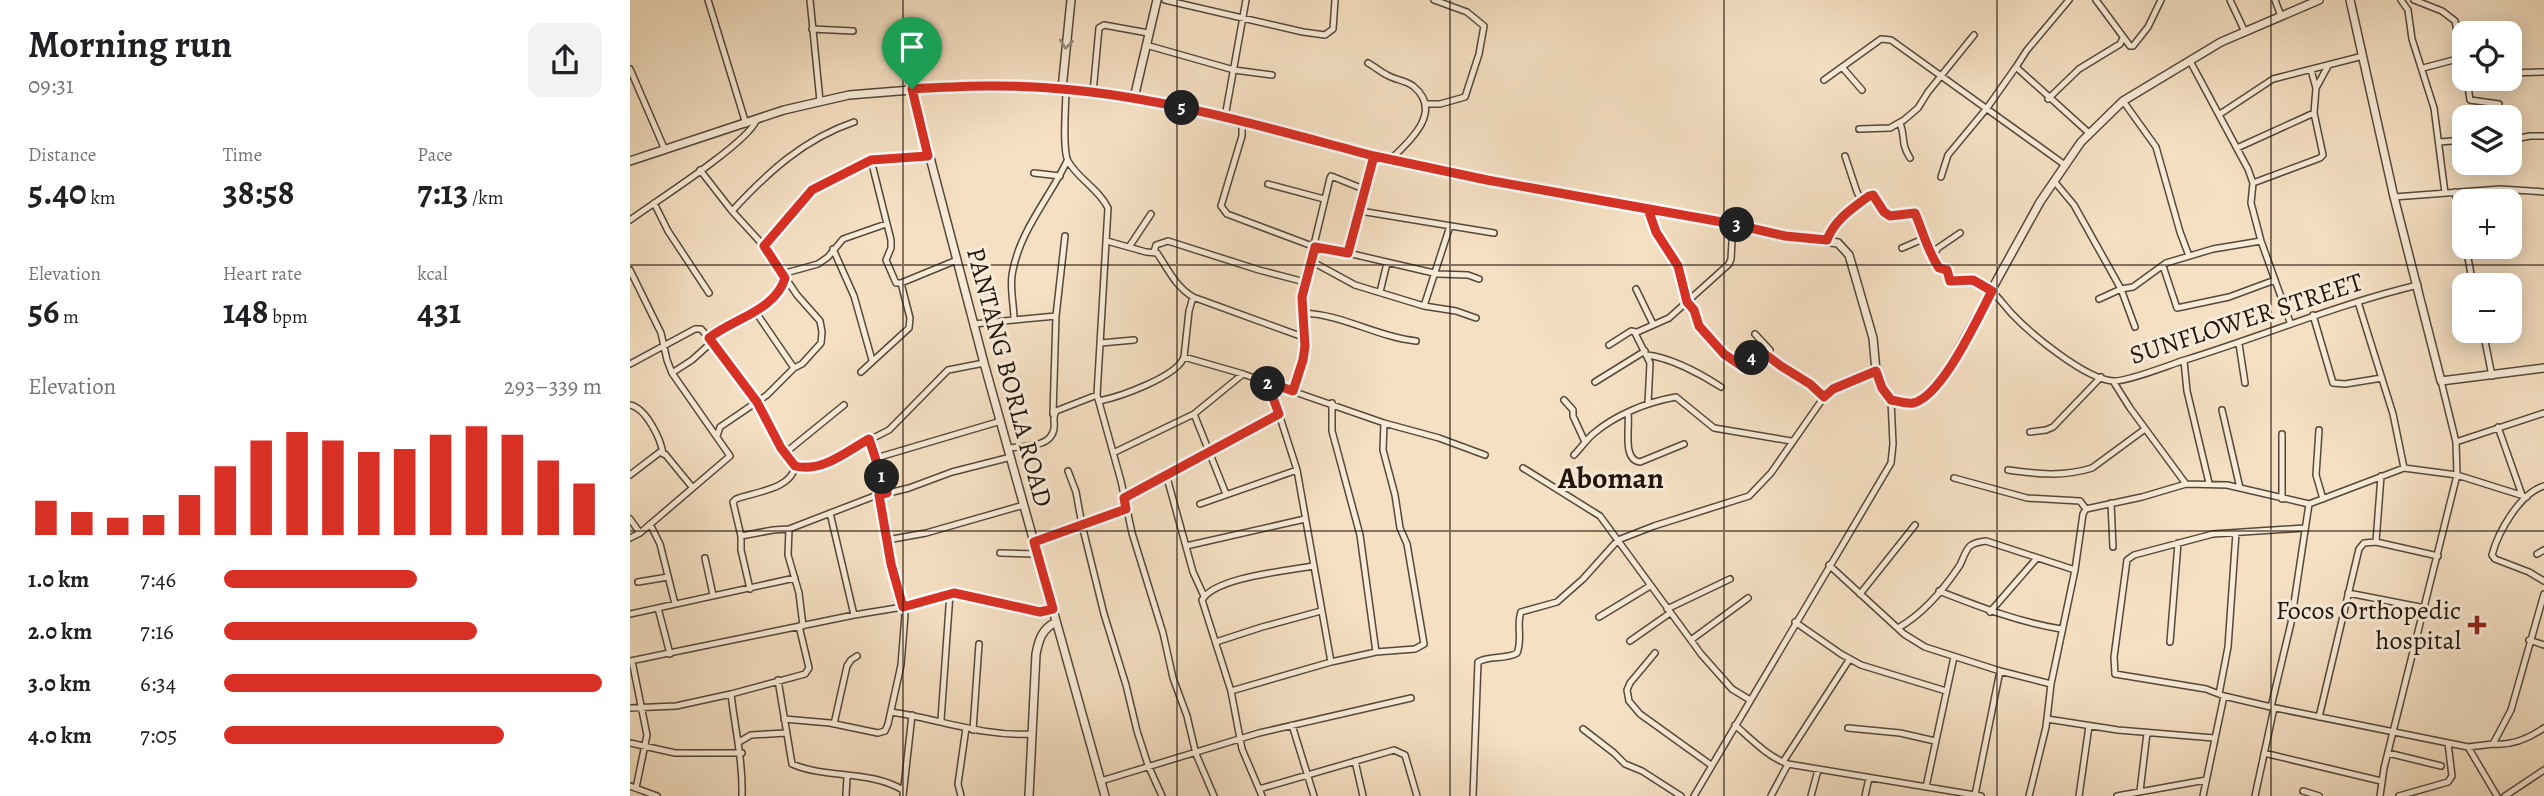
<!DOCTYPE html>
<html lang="en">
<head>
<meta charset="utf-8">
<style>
	:root { --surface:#fff; --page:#f2f2f2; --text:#202124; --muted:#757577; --accent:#d93025 }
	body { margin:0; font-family:Alegreya,serif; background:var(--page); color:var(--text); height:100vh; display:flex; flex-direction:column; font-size:26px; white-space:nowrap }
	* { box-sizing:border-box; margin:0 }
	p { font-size:23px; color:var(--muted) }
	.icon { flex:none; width:38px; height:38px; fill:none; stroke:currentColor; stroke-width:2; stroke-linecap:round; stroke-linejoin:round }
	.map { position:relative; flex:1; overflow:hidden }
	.drawer { display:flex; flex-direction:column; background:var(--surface); width:630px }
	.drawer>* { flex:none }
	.buttons { position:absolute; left:1822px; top:21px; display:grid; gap:14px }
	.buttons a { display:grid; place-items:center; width:70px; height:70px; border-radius:14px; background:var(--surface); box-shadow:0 4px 18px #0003; font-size:35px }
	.pin { position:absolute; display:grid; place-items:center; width:60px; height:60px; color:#fff; margin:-72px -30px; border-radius:50% 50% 50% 0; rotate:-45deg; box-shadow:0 0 7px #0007 }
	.pin .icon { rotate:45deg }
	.km { position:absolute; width:35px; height:35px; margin:-18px; border-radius:50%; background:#222; color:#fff; font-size:19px; line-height:35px; text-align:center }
	.round { display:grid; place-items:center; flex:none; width:74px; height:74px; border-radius:14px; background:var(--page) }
	.head { display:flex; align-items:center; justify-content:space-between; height:119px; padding:0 28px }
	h1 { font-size:38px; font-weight:600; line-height:52px }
	.metrics { display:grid; grid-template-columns:repeat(3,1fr); gap:10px; height:119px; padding:7px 28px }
	.metrics div { display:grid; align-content:center }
	.metrics b { font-size:35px; font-weight:600 }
	.metrics small { font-size:19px; font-weight:400 }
	.metrics p { font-size:19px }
	.chart { height:196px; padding:14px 28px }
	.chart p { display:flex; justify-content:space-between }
	.chart svg { width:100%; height:126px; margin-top:7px; stroke:var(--accent); stroke-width:6 }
	ul { padding:0 28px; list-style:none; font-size:23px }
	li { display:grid; grid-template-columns:112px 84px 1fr; align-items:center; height:52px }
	li i { height:18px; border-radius:9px; background:var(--accent) }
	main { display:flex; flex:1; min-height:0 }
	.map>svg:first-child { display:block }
</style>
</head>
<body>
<main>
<section class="drawer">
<div class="head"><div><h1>Morning run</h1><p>09:31</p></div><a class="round"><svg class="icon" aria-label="share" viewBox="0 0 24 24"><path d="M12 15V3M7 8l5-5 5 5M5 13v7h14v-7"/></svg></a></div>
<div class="metrics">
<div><p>Distance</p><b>5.40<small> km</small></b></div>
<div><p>Time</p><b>38:58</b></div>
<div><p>Pace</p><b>7:13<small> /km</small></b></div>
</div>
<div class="metrics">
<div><p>Elevation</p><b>56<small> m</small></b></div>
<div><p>Heart rate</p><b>148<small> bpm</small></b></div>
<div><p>kcal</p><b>431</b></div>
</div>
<div class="chart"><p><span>Elevation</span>293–339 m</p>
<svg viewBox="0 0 160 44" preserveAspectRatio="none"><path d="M5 44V32M15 44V36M25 44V38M35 44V37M45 44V30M55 44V20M65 44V11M75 44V8M85 44V11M95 44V15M105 44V14M115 44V9M125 44V6M135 44V9M145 44V18M155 44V26"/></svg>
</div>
<ul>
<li><b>1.0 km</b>7:46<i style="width:51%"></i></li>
<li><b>2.0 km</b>7:16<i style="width:67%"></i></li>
<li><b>3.0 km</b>6:34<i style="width:100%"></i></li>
<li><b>4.0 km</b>7:05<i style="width:74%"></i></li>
</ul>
</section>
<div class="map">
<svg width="1914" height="796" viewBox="0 0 1914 796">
	<rect width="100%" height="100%" fill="#f5e0c3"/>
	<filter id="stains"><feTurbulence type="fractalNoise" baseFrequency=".00286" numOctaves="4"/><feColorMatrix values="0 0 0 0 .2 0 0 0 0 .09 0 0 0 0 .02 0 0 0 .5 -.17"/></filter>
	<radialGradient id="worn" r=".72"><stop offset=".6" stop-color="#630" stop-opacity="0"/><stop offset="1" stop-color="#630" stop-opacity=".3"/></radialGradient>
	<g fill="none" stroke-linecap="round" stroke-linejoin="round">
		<defs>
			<path id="minor" d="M 78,0 L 116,124
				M 180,0 L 190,101
				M 535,0 L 673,32 L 695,35 L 703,29 L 705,0
				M 1439,0 L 1397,50 L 1386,67 L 1459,133
				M 1466,0 L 1500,46 L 1503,46 L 1518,27 L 1531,0
				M 1600,0 L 1615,32
				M 1645,0 L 1651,16
				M 1771,0 L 1778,10 L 1782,39 L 1804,108 L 1815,193
				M 1784,0 L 1812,11 L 1825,21 L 1834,67
				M 182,29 L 223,31
				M 516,45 L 604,70
				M 1560,61 L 1618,169 L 1623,183 L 1621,203 L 1631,241 L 1660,322
				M 738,63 C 745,67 751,72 757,75 C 765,80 775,80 783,86 C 814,111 780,141 761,159
				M 1212,67 L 1232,90
				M 1793,68 L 1831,58
				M 0,69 L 35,150
				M 604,70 L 642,75
				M 1880,73 L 1914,72
				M 1837,79 L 1840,100 L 1869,104
				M 1194,80 L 1251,39 L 1261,40 L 1435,165
				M 1686,88 L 1698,66
				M 436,89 C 436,105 432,149 438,161 C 447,178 469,189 478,208 L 467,395 L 491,481 L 502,533 L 533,633 L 543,678 L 557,716 L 566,754 L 584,796
				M 463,93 L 469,28 L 474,25 L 518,33
				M 1418,99 L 1449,69 L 1490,44 L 1493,38
				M 1493,101 L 1526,147 L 1550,232 L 1559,256
				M 795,104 L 810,104 L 835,97 L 849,54 L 854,26 L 837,12 L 804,0
				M 1590,114 L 1643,79 L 1733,56
				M 595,117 L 616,0
				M 612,122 L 612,136 L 591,206 L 597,214 L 685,247 L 718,253
				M 1270,123 C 1276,138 1270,142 1280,158
				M 1229,129 L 1260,128 L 1274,120 L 1288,108 L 1298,92 L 1344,35
				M 1880,140 L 1900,136 L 1914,136
				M 1810,142 L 1834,140
				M 1607,148 L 1684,113
				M 744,156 L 718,253 L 808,274 L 838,275 L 849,279
				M 1215,156 L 1227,192 L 1232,201
				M 241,160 L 261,240 L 261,248 L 256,260 L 266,283 L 271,283
				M 70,170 L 102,211 L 134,246 L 167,295 L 190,321 L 192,332 L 191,343 L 172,364 L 164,368 L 137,395 L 90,427 L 87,436
				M 404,173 L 430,176
				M 1311,177 L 1318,155 L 1357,108 L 1386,67
				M 1424,181 L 1444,205 L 1491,289 L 1505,327
				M 1623,183 L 1690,158 L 1693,155 L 1684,113 L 1686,88 L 1681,70
				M 638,184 L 694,199
				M 1825,192 L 1834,239
				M 1764,197 L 1870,189 L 1914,192
				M 24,203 L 38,231 L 79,293
				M 1018,209 L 1026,231 L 1048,266 L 1057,302 L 1064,310 L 1069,326 L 1094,354 L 1111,366 L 1114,366 L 1127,351 L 1131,351 L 1180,384 L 1194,397
				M 102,211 C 138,172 174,139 224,122
				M 730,211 L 864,233
				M 0,220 C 25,202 116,144 126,121
				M 1197,240 C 1204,220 1223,208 1239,196 L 1245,196 L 1252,210 L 1260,216 L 1285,213 C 1293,232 1297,250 1309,268 L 1317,270 L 1320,281 C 1327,281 1335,278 1342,279 C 1359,283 1371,302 1382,314 C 1401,334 1455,379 1483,381 C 1497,382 1539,365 1555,360 C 1633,336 1708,304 1788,285
				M 477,241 L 516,252 L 527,253 C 538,269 545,286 563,297 L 673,337
				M 134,246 L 182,190 L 241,160 L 298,156
				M 499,247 L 521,214
				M 1836,247 L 1843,285
				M 1272,248 L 1293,239
				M 203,249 L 224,296 L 242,360
				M 524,252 L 526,245 L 538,241 L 629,270 L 675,282 C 670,304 675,325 675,348 C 675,362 667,377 663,391
				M 1302,257 L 1308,248 L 1330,233
				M 681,261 L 725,285 L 794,306 L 826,311 L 846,318
				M 1533,266 L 1547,308 L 1599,297 L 1645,280
				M 0,270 L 31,333 L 37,360 L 42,373 L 100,456 L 10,533 L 0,538
				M 152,274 L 188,264 L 198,257 L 213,239 L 256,224
				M 155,278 C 146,310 102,320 79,338 L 127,402 L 151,448 L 165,466 L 184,468 L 259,430 L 318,370 L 354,363
				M 675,282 L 700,178 L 701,176 L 736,190
				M 1006,289 L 1023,324
				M 750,292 L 757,263
				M 1469,299 L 1491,289 L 1503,287 L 1536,263 L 1583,249 L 1631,241
				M 1728,302 L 1763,414 L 1774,468
				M 1880,305 L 1886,304
				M 794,306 L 820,226
				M 125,311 L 164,368
				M 672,313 C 712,314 747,337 786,341
				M 1683,315 L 1703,383 L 1715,384 L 1752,378
				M 384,320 L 426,316
				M 344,324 L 384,320 C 384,305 380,290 382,275 C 389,231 419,199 437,161
				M 1853,331 L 1862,376
				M 1125,334 L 1140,350 L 1139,356
				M 471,343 L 504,340
				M 1609,344 L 1615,383
				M 979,345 L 1001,331 L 1006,332
				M 1017,355 C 1041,358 1071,374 1091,387
				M 554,357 L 559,311 L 563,297
				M 1554,361 L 1557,391 L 1579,483
				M 0,364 L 65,329 L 71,329 L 79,338
				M 231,372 L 279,328 L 280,318 L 271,283 L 327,260
				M 42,373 L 62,360 L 82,342
				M 1483,381 L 1500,408 L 1556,484 L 1597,485 L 1679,504 L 1774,468 L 1827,475 L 1897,497
				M 637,382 L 649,414
				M 965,382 L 1015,351
				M 934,400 L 943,410 L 943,416 L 955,442
				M 469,401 C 489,397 547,377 554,357 L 613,374 L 754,423 L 753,450 L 765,495 L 770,528 L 777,544 L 794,644 L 785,649 L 746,652 L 701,662 L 601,691
				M 702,403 L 702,431 L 730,535 L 746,652
				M 1018,404 L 1020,363 L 1005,333 L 1039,318 L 1099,264 L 1101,259 L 1103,224
				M 0,405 C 16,408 31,439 33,454
				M 1592,410 L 1610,488
				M 998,413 C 1000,428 992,460 1010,462 L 1054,444
				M 423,414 L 426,316 L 435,236
				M 564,414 L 613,374
				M 754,423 L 809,438 L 855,455
				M 1868,427 L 1892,495
				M 1689,430 L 1686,475 L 1693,499
				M 1400,432 L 1416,430 L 1423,427 L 1471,377
				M 239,439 L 257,493
				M 1826,442 L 1914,413
				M 378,448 C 393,446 422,448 424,428 C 425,420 422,418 426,411 L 467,395
				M 155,453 L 214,405
				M 483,453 L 564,414 L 596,494
				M 944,455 C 951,448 956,440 963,434 C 985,415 1017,402 1046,397 L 1084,428 L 1161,441
				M 246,458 L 371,421
				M 165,466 C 162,489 125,492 106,499 L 103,502 L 111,536 L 143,530 L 159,529 L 242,497 L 279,488 L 322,472 L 381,457
				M 893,468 L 970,516 L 1071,654 L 1102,689 L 1120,700
				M 1378,470 C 1406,474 1434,477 1462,468 L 1515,429
				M 438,471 L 446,492 L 452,525 L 474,614 L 496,685 L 507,731 L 518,765 L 532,796
				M 536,474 L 563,572 L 574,596
				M 0,475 L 30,452 L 35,454 L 62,487
				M 1324,478 L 1397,498 L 1450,501 L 1456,509
				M 1914,486 C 1890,493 1868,532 1862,555 L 1865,559 L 1899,572 L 1914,581
				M 494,497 L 649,414 L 667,470 L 701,662
				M 1652,499 L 1652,434
				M 1481,503 L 1483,547
				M 570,504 L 667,470
				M 200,513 L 224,615
				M 0,519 L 10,533
				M 20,524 L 30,544 L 45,604
				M 1674,528 L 1583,534 L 1504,555 L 1497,560 L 1484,657 L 1485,674 L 1576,689 L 1594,696 L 1641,707 L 1838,747 L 1863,744 L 1881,710 L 1914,594
				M 159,529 L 158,555 L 169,593 L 173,626
				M 111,536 L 111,550 L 120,589
				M 257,540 L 296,533 L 394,505
				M 1746,542 L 1751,476
				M 404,543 L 496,509
				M 556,546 L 675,519
				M 370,553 L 407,554
				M 1907,554 L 1914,550
				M 75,558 L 83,595
				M 1199,565 L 1274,634 L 1295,647 L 1370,671 L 1421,684
				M 8,582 L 38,577
				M 1309,591 C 1350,607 1388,622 1431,629
				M 1718,593 L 1795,608
				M 1230,594 L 1285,525
				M 28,608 L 40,654
				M 1037,609 L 1100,579
				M 1360,612 L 1407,558
				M 0,614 L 165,578
				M 969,617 L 1020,586
				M 1165,622 L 1211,654 L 1231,665 L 1316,691
				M 1268,628 C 1293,614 1314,589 1330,565 C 1333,559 1335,551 1340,546 C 1345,542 1350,542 1356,541 L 1445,570
				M 1061,640 L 1118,598
				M 1899,640 L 1914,645
				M 1000,641 L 1040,613
				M 586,642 L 632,627 L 691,611
				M 1540,642 L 1548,543
				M 1025,653 L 1000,683 L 997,690 L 999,701 L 1010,714 L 1081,765
				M 0,661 L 224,615 L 273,607 L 320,593 L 410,612 L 423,609
				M 2,661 L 17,735 L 6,788
				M 148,680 L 162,764 C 197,779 240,770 273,790
				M 101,694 C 105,729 113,761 112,796
				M 1589,694 L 1598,647 L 1606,533
				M 1641,707 L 1661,623 L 1679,504
				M 0,708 L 46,706 L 101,694 L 175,674 L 179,668 L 169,626
				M 261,712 C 309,719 354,737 402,734
				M 1689,717 L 1729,549 L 1734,543 L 1746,542 L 1808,556
				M 154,719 L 200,723 L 248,733 L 255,731 L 258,724 L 271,665 L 275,615 L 261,564 L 249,495
				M 1417,719 L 1488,730 L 1584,738
				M 311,720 L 320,593
				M 204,724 L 217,666 L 221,660 L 227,656
				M 662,725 L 684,796
				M 1105,725 C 1121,739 1138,757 1158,764 L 1351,796
				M 1218,728 L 1270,733 L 1305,741
				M 953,729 L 984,753 L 995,764 L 1012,771 L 1051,796
				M 343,730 L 349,644
				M 109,742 L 121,735 L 156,733
				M 0,743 L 45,753 L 112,753
				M 1863,744 C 1882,746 1898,739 1914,728
				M 1838,747 L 1867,796
				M 1634,753 L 1751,781
				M 1758,753 L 1811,766
				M 725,761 L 733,796
				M 1153,762 L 1219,660
				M 471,781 L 629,733 L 781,698
				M 0,786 L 27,796
				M 1296,787 L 1324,657
				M 629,789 L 764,750 L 775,755 L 787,796
				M 1510,791 L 1517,733
				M 1673,791 L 1689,796
				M 1345,795 L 1370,671
				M 216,796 L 217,777
				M 273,796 L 282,715
				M 331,796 L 328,784 L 336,728
				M 632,796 L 612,749 L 601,691 L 572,600 C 585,577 657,571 683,566
				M 843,796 L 848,662 C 860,655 875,660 887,653 C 893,639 886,625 891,612 L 927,602 L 953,579 L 988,540 L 1024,526 L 1119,496 L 1141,473 L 1194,397 L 1203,389 L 1246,371
				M 1064,796 L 1261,463 L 1263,444 L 1261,400
				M 1141,796 L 1158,764
				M 1181,796 L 1188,770
				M 1235,796 L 1239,778
				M 1399,796 L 1416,727 L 1421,684 L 1445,570 L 1453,514 L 1456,509 L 1512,497 L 1556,484
				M 1449,796 L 1459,726
				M 1487,796 L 1576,780
				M 1573,796 L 1594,696
				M 1625,796 L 1644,708
				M 1750,796 L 1754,768 L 1827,475 L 1826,442 L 1811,381
				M 1769,796 L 1818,782 L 1822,776 L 1818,743
				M 1875,796 L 1914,770"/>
			<path id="tertiary" d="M 1720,0 L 1764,197 L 1811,381 L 1914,368
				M 282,89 L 354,363 L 475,796
				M 432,89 L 441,0
				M 504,98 L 527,0
				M 0,161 L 154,110 L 219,95 L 331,86 L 432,89 L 541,105 L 744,156 L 857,180 L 1103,224 L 1155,236 L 1208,243 L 1219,255 L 1243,338 L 1246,371 L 1252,388 L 1261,400 C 1290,406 1298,398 1314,376 L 1410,202 L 1451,142 L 1493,101 L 1591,42 L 1689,0
				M 399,796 L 406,654 C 409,639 412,629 426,622"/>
		</defs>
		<!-- minor casing -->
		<use href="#minor" stroke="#55483a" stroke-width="8"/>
		<!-- tertiary casing -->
		<use href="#tertiary" stroke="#55483a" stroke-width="10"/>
		<!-- minor -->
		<use href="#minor" stroke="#f8ebd8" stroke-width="5"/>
		<!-- tertiary -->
		<use href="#tertiary" stroke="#f8ebd8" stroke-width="7"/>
	</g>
	<!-- one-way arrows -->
	<defs><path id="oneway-chevron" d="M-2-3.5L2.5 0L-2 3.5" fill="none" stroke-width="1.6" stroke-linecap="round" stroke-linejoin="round" transform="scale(1.75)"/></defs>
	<use stroke="#978b7d" href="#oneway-chevron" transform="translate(436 44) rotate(96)"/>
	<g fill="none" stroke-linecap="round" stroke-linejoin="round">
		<defs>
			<path id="route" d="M 282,89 L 298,156 L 241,160 L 182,190 L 134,246 L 155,278 C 146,310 103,319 79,338 L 127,402 L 151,448 L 165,466 C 192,473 217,451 239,439 L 257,493 L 249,495 L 261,564 L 273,607 L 324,593 L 410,612 L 423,609 L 404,542 L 496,509 L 494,498 L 649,414 L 637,382 L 663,391 L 673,360 L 675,346 L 672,297 L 685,247 L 718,253 L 744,156 L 857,180 L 1103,224 L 1155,236 L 1197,240 C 1204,220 1223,208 1239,196 L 1243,195 L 1254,212 L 1260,216 L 1285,213 C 1293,232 1297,250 1309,268 L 1317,270 L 1320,281 L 1343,280 L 1362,291 C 1348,317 1312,397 1283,403 C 1276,404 1268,401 1261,400 L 1252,388 L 1246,371 L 1203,389 L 1194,397 L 1180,384 L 1151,366 L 1131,351 L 1127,351 L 1113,367 L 1094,354 L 1069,326 L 1064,310 L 1057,302 L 1048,266 L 1026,232 L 1018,209 L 857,180 L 744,156 C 641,129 538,98 432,89 C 382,84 332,86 282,89"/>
		</defs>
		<!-- route casing -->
		<use href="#route" stroke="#fff" stroke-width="14"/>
		<!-- route -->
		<use href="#route" stroke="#d93025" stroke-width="9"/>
	</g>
	<!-- grid -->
	<path fill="none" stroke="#20160d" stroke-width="2" stroke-opacity="0.55" d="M 273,0 L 273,796M 547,0 L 547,796M 820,0 L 820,796M 1094,0 L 1094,796M 1367,0 L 1367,796M 1641,0 L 1641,796M 0,265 L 1914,265M 0,531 L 1914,531"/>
	<!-- markers -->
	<path fill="#8f2418" stroke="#f8ebd8" stroke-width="2.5" d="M1843.5 614.5h7v7h7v7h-7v7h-7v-7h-7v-7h7z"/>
	<g text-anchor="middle" stroke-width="6" stroke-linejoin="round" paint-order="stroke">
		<!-- street labels -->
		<g font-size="26" fill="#20160d" stroke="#f8ebd8">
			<text transform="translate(1616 318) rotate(-18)" y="9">SUNFLOWER STREET</text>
			<text transform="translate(380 377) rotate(75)" y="9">PANTANG BORLA ROAD</text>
		</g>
		<!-- poi labels -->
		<g font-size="26" fill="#20160d" stroke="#f8ebd8" text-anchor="end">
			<text x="1831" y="619">Focos Orthopedic<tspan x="1831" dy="30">hospital</tspan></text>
		</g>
		<!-- quarter labels -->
		<g font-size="30" font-weight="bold" fill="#20160d" stroke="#f8ebd8">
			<text x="981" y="488">Aboman</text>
		</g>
	</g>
	<rect width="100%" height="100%" filter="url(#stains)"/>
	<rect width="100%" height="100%" fill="url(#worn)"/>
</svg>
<div class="buttons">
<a><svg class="icon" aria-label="locate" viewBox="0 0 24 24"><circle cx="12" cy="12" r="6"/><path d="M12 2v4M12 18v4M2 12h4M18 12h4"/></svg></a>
<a><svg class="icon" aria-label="layers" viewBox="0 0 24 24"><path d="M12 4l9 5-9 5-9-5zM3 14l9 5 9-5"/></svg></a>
<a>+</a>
<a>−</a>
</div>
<div class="pin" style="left:282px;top:89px;background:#1e9e55"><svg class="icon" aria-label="arrive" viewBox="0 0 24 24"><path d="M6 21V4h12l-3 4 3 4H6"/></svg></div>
<b class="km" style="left:252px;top:477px">1</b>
<b class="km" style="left:638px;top:384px">2</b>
<b class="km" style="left:1107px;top:225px">3</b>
<b class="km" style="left:1122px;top:358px">4</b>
<b class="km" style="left:552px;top:108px">5</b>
</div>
</main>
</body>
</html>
